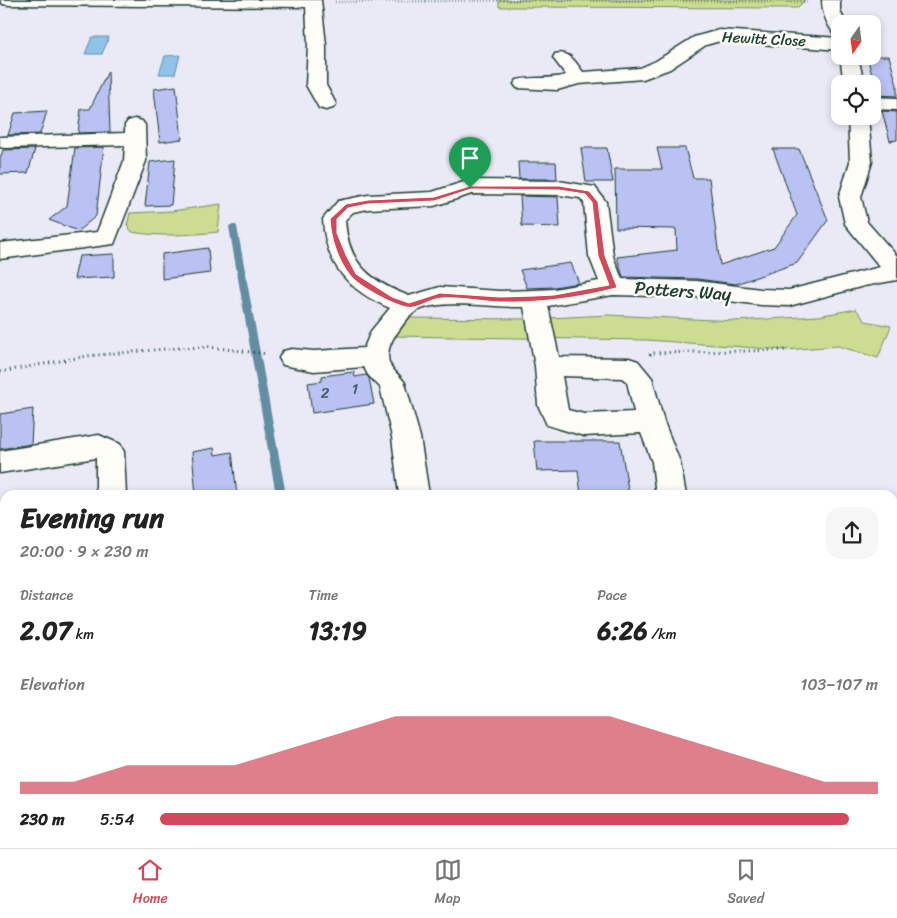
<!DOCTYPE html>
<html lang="en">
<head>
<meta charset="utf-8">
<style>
	:root { --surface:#fff; --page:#f6f6f6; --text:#222; --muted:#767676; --line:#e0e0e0; --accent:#d1495b }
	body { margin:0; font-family:Sriracha,sans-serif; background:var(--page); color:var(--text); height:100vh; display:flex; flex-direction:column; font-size:19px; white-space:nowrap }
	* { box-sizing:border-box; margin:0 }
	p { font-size:16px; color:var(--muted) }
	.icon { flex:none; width:28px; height:28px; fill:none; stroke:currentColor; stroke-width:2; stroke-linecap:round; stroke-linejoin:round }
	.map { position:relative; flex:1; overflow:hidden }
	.drawer { position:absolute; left:0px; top:490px; width:898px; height:359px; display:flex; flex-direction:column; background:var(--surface); border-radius:15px 15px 0 0; box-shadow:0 2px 8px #0003 }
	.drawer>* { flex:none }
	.needle { width:32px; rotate:194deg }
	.buttons { position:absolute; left:831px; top:15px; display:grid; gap:10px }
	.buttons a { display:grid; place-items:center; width:50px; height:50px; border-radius:10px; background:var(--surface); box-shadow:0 2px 8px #0003; font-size:25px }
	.pin { position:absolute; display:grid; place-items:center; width:42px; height:42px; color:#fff; margin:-51px -21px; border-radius:50% 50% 50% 0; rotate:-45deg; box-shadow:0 0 5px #0007 }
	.pin .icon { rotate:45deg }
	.round { display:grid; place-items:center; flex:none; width:52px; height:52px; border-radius:15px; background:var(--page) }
	.headline { display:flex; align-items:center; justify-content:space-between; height:85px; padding:0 20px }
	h1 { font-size:28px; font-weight:700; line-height:38px }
	.metrics { display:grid; grid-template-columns:repeat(3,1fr); gap:8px; height:85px; padding:5px 20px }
	.metrics div { display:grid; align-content:center }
	.metrics b { font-size:25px; font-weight:700 }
	.metrics small { font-size:14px; font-weight:400 }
	.metrics p { font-size:14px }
	.chart { height:140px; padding:10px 20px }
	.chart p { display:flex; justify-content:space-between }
	.chart svg { width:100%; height:90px; margin-top:5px; fill:var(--accent); opacity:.7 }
	ul { padding:0 20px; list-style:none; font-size:16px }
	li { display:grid; grid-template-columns:80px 60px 1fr; align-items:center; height:38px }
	li i { height:12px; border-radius:6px; background:var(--accent) }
	.menu { display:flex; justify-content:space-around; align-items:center; height:70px; border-top:1px solid var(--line); background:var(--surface); font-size:14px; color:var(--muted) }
	.menu a { display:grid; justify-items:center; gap:2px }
	.menu .current { color:var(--accent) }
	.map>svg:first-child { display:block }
</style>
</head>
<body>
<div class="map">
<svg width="897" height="848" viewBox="0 0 897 848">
	<rect width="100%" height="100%" fill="#e9eaf6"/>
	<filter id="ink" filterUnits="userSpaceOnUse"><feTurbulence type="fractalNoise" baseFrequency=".02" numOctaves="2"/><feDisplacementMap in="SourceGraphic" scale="10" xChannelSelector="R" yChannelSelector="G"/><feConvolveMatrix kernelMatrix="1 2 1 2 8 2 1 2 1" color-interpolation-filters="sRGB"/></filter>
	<g filter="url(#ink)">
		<!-- green -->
		<path fill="#ccdc90" stroke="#768c62" d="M 499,0 L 805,0 L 797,8 L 499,7 Z
			M 221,204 L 218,232 C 190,235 159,237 132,232 L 127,225 L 130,213 L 172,211 Z
			M 856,309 L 865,321 L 891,326 L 878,358 L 838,346 L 785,350 L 647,340 L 391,336 L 404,318 L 529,319 L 608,315 L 735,321 L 818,316 Z
			M 893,683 L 897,687 L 897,848 L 820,848 L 818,844 L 892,844 Z
			M 69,844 L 735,844 L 735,848 L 64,848 Z"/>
		<!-- water -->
		<path fill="#90c3ec" stroke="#638da2" d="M 92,37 L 109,37 L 102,54 L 85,54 Z
			M 180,55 L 175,74 L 159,74 L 165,56 Z"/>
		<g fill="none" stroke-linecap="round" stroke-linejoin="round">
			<!-- stream -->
			<path fill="#638da2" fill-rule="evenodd" d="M 230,225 L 236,225 L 237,227 L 286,495 L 276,495 L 229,227 Z"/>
		</g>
		<!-- building -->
		<path fill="#bac1f3" stroke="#1f3d34" d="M 867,56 L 889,56 L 897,85 L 897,96 L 877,95 Z
			M 108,71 L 110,132 L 78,133 L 81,109 L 90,109 Z
			M 176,86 L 182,139 L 160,142 L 154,89 Z
			M 47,111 L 40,134 L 8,135 L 15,113 Z
			M 882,111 L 897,112 L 897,140 L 890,141 Z
			M 104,147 L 96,216 L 78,231 L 49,220 L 67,206 L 75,148 Z
			M 581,148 L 607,148 L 613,182 L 586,182 Z
			M 657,148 L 685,148 L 693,178 L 709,178 L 720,265 L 774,247 L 797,215 L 773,149 L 799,149 L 828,220 L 797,263 L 736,284 L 697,279 L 623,277 L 617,257 L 677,250 L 676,229 L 616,228 L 615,169 L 662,169 Z
			M 35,149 L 28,173 L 0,174 L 0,159 L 3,150 Z
			M 175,159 L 171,205 L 145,206 L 150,162 Z
			M 518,162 L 556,162 L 557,179 L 519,179 Z
			M 520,196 L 558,197 L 560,227 L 522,226 Z
			M 208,248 L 210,273 L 162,279 L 162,254 Z
			M 114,254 L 114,277 L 74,279 L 79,256 Z
			M 571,263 L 579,283 L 554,287 L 527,288 L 520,270 Z
			M 354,372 L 355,377 L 366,375 L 369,378 L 374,404 L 312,413 L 308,383 L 322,381 L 322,376 Z
			M 33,409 L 31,444 L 0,449 L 0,414 Z
			M 534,441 L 620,441 L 629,495 L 581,495 L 578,470 L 537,471 Z
			M 214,448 L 215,455 L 232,452 L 237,495 L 196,495 L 192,452 Z"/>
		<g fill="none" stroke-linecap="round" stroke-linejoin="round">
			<defs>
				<path id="minor" d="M 0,0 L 321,0 L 326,45 L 326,85 L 336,104 L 333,108 L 326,110 L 319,108 L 306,85 L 308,45 L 306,7 L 9,5 L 3,4 Z
					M 822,0 L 840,0 L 840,11 L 846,24 L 840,24 L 840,35 L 834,34 C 826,23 822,12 822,0 Z
					M 719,30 L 840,38 L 840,50 L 720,41 L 706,45 L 670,69 L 643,79 L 579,84 L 557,90 L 517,88 L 514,84 L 517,80 C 533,76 550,80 566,75 L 553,58 L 555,54 C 570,50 575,62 583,72 L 640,68 L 656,61 L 694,37 Z
					M 840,56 L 858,56 L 864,84 L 844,84 Z
					M 872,97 L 897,98 L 897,110 L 872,109 Z
					M 848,116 L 868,116 L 872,162 L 861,197 L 867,222 L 897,256 L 897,280 L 864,286 L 789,306 L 761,305 L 697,297 L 613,295 L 548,306 L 559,357 L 629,358 L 638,361 L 652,378 L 664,422 L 680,462 L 686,495 L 656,495 L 652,462 L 641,433 L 584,436 L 547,425 L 538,405 L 535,366 L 524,307 C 495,308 440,298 417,311 C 409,315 402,326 397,333 C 391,340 386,353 389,362 C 391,370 401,376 405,383 L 420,437 L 429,495 L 399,495 L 392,437 L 380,387 L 368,375 L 364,367 L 314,371 L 283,365 L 279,358 L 283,351 L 292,349 L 314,351 L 364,348 L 371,331 L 390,308 C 349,291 325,265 323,219 L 338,201 L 368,195 L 432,192 L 470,180 L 559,181 L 595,187 L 606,202 L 613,256 L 622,279 L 697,281 L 761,289 L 789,290 L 880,267 L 845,224 L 839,197 L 850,162 ZM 472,194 L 559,195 L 580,198 L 584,203 L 589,256 L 599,281 L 554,289 L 534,290 L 500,291 L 440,287 L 409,296 C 370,281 348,264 345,220 L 353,212 L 368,209 L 434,206 ZM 562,376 L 622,378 L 627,382 L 634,412 L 584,414 L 568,410 Z
					M 135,119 L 142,121 L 145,125 L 146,161 L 114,244 L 0,259 L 0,243 L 97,232 L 124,161 L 125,145 L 4,148 L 0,147 L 0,137 L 125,133 L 125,125 L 128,121 Z
					M 99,435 L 120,444 L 124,452 L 126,495 L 96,495 L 96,458 L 0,473 L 0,451 Z
					M 892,619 L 897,621 L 897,653 L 892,651 Z"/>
			</defs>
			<!-- minor casing -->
			<use href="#minor" stroke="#1f3d34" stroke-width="3"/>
			<!-- path-far1 -->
			<path stroke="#1f3d34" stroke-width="2.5" stroke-dasharray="0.5 2.5" stroke-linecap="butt" d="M 335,2 L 530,0 L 808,2"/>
			<!-- path -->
			<path stroke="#1f3d34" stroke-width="3" stroke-dasharray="1 4" stroke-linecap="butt" d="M 650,355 L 651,353 L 785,350
				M 0,372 L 87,356 L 176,348 L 209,347 L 267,354"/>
			<!-- minor -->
			<use href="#minor" fill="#fdfcf7" fill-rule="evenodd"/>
		</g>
	</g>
	<!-- route -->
	<path fill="#d1495b" stroke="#fff" fill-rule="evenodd" d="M 470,186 L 559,186 L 589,191 L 598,202 L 605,256 L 617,287 L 616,288 C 578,298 537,303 499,302 C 480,301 461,297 442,298 C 430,298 417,310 406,307 C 392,304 358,286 350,275 C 338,260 331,238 330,219 L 346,204 L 368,200 L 434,197 ZM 471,189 L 559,190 L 585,194 L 592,202 L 598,256 L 609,285 L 554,295 L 534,296 L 500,297 L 440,293 L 409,303 L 392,297 L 356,274 L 346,255 L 337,233 L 337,219 L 348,208 L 368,204 L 434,201 Z"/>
	<g text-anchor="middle" stroke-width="5" stroke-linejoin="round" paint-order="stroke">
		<!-- far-street labels -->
		<g font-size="15" fill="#1f3d34" stroke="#fdfcf7">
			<text transform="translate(764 39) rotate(3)" y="5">Hewitt Close</text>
		</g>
		<!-- number labels -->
		<g font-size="15" fill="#465e64">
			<text x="355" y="394">1</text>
			<text x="325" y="398">2</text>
		</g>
		<!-- street labels -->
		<g font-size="18" fill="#1f3d34" stroke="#fdfcf7">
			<text transform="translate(683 291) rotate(4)" y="6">Potters Way</text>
		</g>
	</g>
</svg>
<div class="buttons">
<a><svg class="needle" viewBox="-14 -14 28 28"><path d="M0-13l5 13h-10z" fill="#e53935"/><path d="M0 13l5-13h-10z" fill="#767676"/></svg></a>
<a><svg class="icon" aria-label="locate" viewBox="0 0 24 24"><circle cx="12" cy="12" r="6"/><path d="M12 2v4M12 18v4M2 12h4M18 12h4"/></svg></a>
</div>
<div class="pin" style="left:470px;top:188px;background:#1e9e55"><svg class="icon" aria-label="arrive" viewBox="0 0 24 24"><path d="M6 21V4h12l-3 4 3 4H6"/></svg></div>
<section class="drawer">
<div class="headline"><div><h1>Evening run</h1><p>20:00 · 9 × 230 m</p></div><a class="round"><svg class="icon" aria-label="share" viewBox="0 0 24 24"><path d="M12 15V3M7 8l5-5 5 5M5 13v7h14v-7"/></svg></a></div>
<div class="metrics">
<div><p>Distance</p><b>2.07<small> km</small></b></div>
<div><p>Time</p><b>13:19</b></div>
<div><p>Pace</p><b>6:26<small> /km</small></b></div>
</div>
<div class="chart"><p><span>Elevation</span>103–107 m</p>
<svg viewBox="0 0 160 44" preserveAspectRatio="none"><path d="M0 44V38L10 38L20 30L30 30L40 30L50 22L60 14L70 6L80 6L90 6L100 6L110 6L120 14L130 22L140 30L150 38L160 38V44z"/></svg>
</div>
<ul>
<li><b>230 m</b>5:54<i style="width:96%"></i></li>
</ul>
</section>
</div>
<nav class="menu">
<a class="current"><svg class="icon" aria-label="home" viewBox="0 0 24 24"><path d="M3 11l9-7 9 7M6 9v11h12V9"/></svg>Home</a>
<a><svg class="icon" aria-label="map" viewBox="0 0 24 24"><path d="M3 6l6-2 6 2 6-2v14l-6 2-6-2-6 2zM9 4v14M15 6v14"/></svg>Map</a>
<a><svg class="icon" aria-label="saved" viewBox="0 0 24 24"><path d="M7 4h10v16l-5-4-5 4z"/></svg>Saved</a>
</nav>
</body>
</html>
